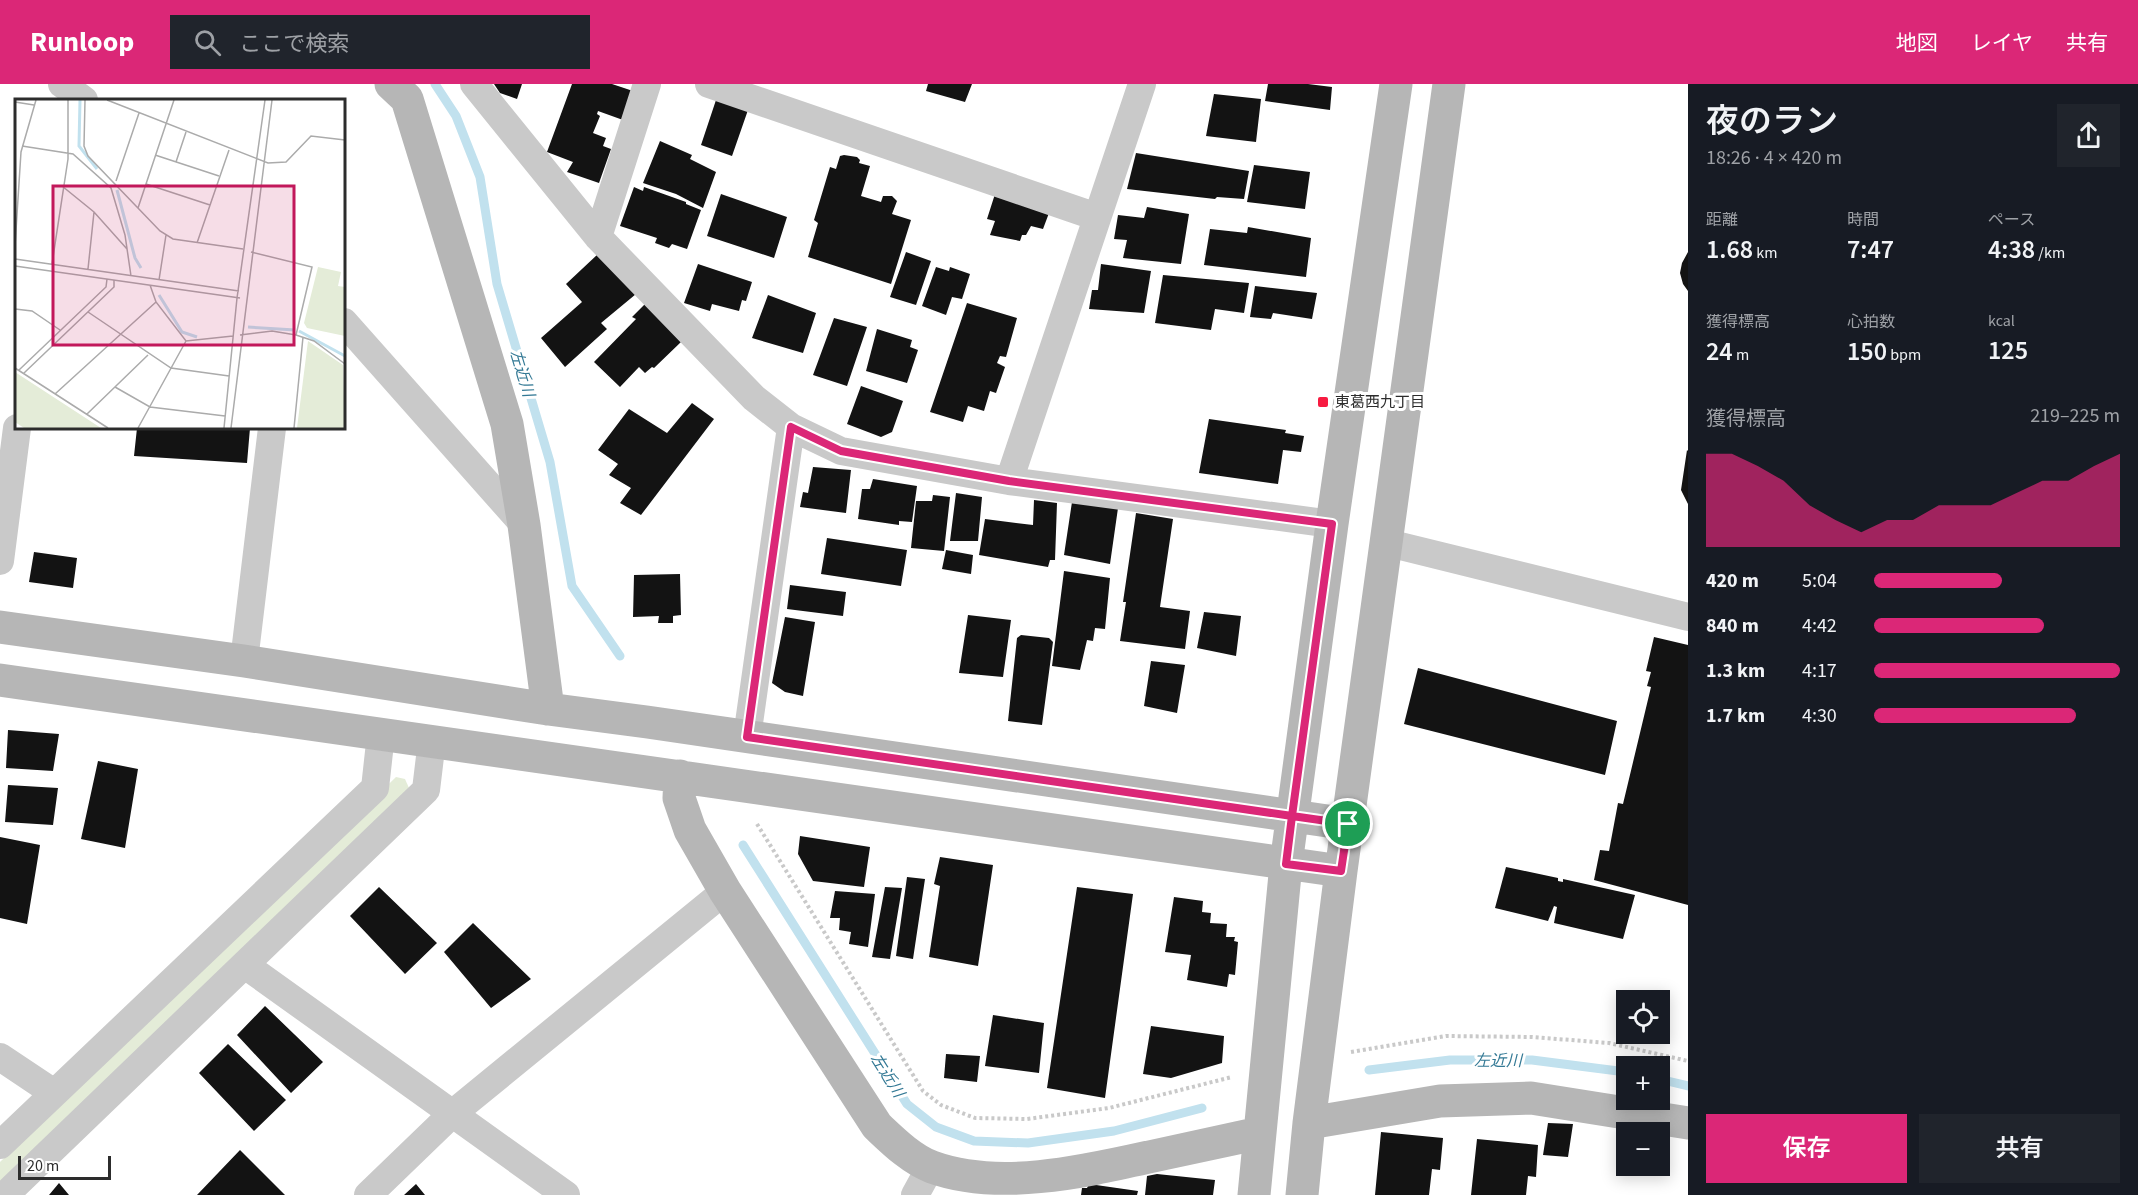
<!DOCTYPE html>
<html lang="ja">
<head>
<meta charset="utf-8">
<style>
	:root { --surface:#171b24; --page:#20242c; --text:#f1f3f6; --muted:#9ea1a6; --accent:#db2777 }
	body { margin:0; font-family:"Source Sans 3","Noto Sans JP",sans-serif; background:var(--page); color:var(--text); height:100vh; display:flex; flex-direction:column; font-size:22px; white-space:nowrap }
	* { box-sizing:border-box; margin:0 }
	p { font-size:20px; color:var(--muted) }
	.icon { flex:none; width:33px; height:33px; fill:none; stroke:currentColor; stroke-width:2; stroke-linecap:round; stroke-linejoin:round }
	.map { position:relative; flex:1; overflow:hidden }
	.drawer { display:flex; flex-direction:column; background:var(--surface); width:450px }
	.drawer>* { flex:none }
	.fabs { position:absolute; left:1616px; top:906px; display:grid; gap:12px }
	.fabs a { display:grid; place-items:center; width:54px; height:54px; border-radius:0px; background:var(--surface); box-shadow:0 3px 15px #0003; font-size:30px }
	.scale { position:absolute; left:18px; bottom:15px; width:93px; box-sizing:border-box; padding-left:6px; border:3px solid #2c2c2c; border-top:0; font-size:16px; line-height:21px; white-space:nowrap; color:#2c2c2c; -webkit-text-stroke:4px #fff; paint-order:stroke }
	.pin { position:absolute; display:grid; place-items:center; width:51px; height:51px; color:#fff; margin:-26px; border:3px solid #fff; border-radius:50%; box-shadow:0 2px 6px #0007 }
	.round { display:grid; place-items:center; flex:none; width:63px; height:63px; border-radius:0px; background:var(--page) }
	.overview { display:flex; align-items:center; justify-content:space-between; height:102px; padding:0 18px }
	h1 { font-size:33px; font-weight:600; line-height:45px }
	.metrics { display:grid; grid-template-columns:repeat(3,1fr); gap:9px; height:102px; padding:6px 18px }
	.metrics div { display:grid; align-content:center }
	.metrics b { font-size:26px; font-weight:600 }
	.metrics small { font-size:16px; font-weight:400 }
	.metrics p { font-size:16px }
	.chart { height:168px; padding:12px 18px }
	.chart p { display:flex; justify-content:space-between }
	.chart svg { width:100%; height:108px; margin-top:6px; fill:var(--accent); opacity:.7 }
	.button { display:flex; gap:12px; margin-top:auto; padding:12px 18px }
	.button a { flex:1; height:69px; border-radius:0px; background:var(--accent); color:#fff; font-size:24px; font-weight:600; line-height:69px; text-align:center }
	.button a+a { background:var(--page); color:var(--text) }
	ul { padding:0 18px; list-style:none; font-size:20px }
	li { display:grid; grid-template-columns:96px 72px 1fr; align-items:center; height:45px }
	li i { height:15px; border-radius:8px; background:var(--accent) }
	header { display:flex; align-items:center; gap:36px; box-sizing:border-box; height:84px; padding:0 30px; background:var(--accent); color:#fff }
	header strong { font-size:28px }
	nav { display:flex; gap:33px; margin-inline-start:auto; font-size:21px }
	.search { width:420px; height:54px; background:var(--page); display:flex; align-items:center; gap:15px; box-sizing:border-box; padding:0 21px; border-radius:0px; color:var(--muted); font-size:22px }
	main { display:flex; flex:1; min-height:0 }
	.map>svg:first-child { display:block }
</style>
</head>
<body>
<header>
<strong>Runloop</strong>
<div class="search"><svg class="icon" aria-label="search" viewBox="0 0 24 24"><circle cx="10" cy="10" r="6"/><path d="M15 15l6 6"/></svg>ここで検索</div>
<nav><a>地図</a><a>レイヤ</a><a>共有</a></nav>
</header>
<main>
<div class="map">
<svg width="1688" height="1111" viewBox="0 0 1688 1111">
	<rect width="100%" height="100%" fill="#fff"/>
	<!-- green -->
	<path fill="#e4ecd8" d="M 396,693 L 405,695 L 409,704 L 0,1099 L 0,1078 Z"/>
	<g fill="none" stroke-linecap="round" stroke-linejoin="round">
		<!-- stream -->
		<path stroke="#c1e1ee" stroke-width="9" d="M 435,0 L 456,32 L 480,93 L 497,200 L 550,378 L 572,502 L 620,572
			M 743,761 L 907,1020 L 936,1043 L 974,1057 L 1028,1059 L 1114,1047 L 1202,1024
			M 1369,986 L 1450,976 L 1532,976 L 1626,988
			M 1659,995 L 1688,1002"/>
	</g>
	<!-- building -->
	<path fill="#131313" d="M 494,0 L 522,0 L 517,15 L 500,9 Z
		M 572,0 L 612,0 L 633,7 L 623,36 L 598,27 L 597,30 L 600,32 L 593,49 L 606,54 L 603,62 L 611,65 L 599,99 L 567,88 L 573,78 L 547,68 Z
		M 928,0 L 972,0 L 965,18 L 926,7 Z
		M 1268,0 L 1308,0 L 1332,3 L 1330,26 L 1265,17 Z
		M 1214,10 L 1261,15 L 1256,58 L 1206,52 Z
		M 716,16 L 748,26 L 732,72 L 701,61 Z
		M 660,57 L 692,71 L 690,75 L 716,88 L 703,124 L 676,110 L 643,99 Z
		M 1136,69 L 1249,87 L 1244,115 L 1217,113 L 1215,115 L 1127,105 Z
		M 844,71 L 857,73 L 860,76 L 859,79 L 870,82 L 861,112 L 881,118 L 883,112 L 892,112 L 897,117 L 892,130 L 911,136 L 891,200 L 808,173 L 818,139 L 814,136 L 830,83 L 836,85 L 840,72 Z
		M 1254,81 L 1310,88 L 1305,125 L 1247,118 Z
		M 634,103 L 643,107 L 644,103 L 686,118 L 686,120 L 701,126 L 687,165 L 672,160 L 669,164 L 655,159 L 657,154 L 620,142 Z
		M 721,110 L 787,133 L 774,174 L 707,152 Z
		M 995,110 L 1049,129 L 1043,145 L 1031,142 L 1026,151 L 1022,151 L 1020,157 L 990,151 L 995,137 L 987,135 Z
		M 1147,123 L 1189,130 L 1181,180 L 1123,174 L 1127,156 L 1114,155 L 1118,131 L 1144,134 Z
		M 1248,143 L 1311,154 L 1306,193 L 1204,181 L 1210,145 L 1247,149 Z
		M 906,168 L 931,177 L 916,221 L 890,213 Z
		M 1688,168 L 1688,207 L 1683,200 L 1680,189 L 1682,179 Z
		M 598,170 L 636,210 L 601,239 L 607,245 L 565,283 L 541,254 L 582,218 L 566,200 Z
		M 698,180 L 752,198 L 746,217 L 742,216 L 739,227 L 712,220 L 710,227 L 684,219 Z
		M 1101,180 L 1151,187 L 1144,229 L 1089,225 L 1092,206 L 1098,206 Z
		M 936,183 L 949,187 L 950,183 L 970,190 L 962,215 L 952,213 L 946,231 L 922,222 Z
		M 1163,191 L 1249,199 L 1244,229 L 1215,225 L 1211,246 L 1155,239 Z
		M 1255,202 L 1317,209 L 1312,235 L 1273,229 L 1271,235 L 1250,233 Z
		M 768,211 L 816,229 L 803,269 L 752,254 Z
		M 646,219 L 681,258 L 654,284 L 652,283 L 645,289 L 639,283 L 620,303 L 594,278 L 636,235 L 632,233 Z
		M 967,219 L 1017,234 L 1006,273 L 1000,272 L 997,279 L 1005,283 L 996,309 L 990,307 L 984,327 L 968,322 L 963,338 L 930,328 Z
		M 834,234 L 867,243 L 847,302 L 813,291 Z
		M 877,245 L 912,256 L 910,263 L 918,266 L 907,299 L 866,287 Z
		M 861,302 L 903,317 L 892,348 L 881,353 L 847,340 Z
		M 692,319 L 714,335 L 641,431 L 620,419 L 631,404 L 609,391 L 618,380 L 598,366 L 629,325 L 667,349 Z
		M 1209,335 L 1286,346 L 1285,349 L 1304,352 L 1301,368 L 1283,366 L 1278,400 L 1199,389 Z
		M 137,344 L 250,344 L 247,379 L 134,372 Z
		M 1687,366 L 1688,367 L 1688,420 L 1681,406 Z
		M 813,383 L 851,386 L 846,429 L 800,423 L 803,408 L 808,409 Z
		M 873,395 L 917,402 L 912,438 L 899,437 L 899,441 L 858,435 L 862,405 L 870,405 Z
		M 956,409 L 982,413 L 978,457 L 950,457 Z
		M 933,411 L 950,413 L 944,467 L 911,464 L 916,417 L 932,417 Z
		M 1034,416 L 1057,419 L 1055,476 L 1050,476 L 1048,483 L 979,471 L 985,435 L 1033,441 Z
		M 1072,418 L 1118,424 L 1110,480 L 1064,471 Z
		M 1136,429 L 1173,435 L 1160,523 L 1190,527 L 1185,565 L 1120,557 L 1126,518 L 1123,518 Z
		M 827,454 L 907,466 L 901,502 L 821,490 Z
		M 946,466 L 973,471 L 971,490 L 942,485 Z
		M 34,468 L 77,474 L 73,504 L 29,498 Z
		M 1064,487 L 1110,494 L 1105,545 L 1095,544 L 1093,557 L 1087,556 L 1080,586 L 1052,582 Z
		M 680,490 L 681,531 L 673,532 L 673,539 L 658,539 L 659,532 L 633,533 L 634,491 Z
		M 790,501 L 846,508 L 843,532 L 787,525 Z
		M 1204,528 L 1241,532 L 1236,572 L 1197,564 Z
		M 968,531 L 1011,536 L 1003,593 L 959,589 Z
		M 785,533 L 815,538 L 803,612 L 785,608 L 772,599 Z
		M 1021,551 L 1049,554 L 1053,558 L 1042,641 L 1008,637 L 1017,554 Z
		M 1654,553 L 1688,561 L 1688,821 L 1594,796 L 1600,766 L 1609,767 L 1618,719 L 1623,720 L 1651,603 L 1647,602 L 1651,588 L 1646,587 Z
		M 1151,577 L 1185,581 L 1177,629 L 1144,622 Z
		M 1418,584 L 1617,637 L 1605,691 L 1404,640 Z
		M 8,646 L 59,650 L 53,687 L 6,684 Z
		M 98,677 L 138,685 L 125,764 L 81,755 Z
		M 8,701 L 58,704 L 53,741 L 5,738 Z
		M 800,752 L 870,763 L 864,803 L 813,797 L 798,770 Z
		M 0,753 L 40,761 L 27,840 L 0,834 Z
		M 940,773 L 993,781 L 978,882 L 929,873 L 940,802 L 934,800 Z
		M 1506,783 L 1558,794 L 1558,797 L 1563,798 L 1563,795 L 1635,811 L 1623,855 L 1554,839 L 1557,823 L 1554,822 L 1548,837 L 1495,824 Z
		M 907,793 L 925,795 L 913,875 L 896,872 Z
		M 379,803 L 437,859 L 405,890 L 350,832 Z
		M 885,803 L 902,804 L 890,875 L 872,873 Z
		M 1077,803 L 1133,810 L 1105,1014 L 1047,1004 Z
		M 835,807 L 875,810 L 868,863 L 849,860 L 851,848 L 839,846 L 840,834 L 830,834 Z
		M 1174,813 L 1203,817 L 1202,828 L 1211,829 L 1210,839 L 1227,840 L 1226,853 L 1235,853 L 1234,857 L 1238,858 L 1235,891 L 1229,890 L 1227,903 L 1187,896 L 1191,871 L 1165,868 Z
		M 473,839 L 531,895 L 491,924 L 444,868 Z
		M 265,922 L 323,978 L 291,1009 L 237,951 Z
		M 993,931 L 1044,939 L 1039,989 L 985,982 Z
		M 1151,942 L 1224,952 L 1222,979 L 1171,994 L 1143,990 Z
		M 228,960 L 286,1016 L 254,1047 L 199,989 Z
		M 946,970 L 980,972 L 977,998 L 944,994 Z
		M 1548,1039 L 1573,1040 L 1568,1073 L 1543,1071 Z
		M 1381,1048 L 1443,1054 L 1440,1086 L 1432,1085 L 1429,1111 L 1375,1111 Z
		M 1477,1055 L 1538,1061 L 1536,1093 L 1528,1092 L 1526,1111 L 1471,1111 Z
		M 240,1066 L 285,1111 L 197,1111 Z
		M 1157,1090 L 1215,1096 L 1213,1111 L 1145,1111 L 1147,1092 Z
		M 59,1099 L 69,1111 L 49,1111 Z
		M 416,1100 L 425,1111 L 404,1111 Z
		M 1089,1100 L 1138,1107 L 1137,1111 L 1081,1111 L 1082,1104 L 1087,1104 Z"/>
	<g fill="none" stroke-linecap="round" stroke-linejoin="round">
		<!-- path -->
		<path stroke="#c9c9c9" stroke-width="4" stroke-dasharray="3 3" stroke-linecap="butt" d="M 757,740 L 923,1007 L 941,1021 L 975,1034 L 1027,1035 L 1109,1024 L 1232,993
			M 1351,968 L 1446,952 L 1532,953 L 1609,959 L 1688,977"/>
		<!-- street -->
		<path stroke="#c9c9c9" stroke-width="28" d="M 62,0 L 84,16
			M 474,0 L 598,153 L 754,314 L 791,343 L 841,367 L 1009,397 L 1332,440
			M 709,0 L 1097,133
			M 598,153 L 647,0
			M 344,238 L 524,441
			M 1009,397 L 1142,0
			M 1384,458 L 1688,533
			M 0,477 L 17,344
			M 244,577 L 272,344
			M 747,653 L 791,343
			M 245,881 L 566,1111
			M 0,973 L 54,1009
			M 0,1061 L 375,704 L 381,650
			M 5,1111 L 426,706 L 432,656
			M 368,1111 L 452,1030 L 725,807
			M 915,1111 L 931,1082"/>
		<!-- secondary -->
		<path stroke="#b6b6b6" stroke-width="33" d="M 391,0 L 407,15 L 507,340 L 524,441 L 548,625
			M 0,543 L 244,577 L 548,625 L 647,638 L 1348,740
			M 0,596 L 1341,787
			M 680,692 L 679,714 L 690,746 L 725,807 L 877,1042 C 893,1057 911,1075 932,1083 C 998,1107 1082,1088 1149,1073 C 1186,1065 1223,1057 1260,1049
			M 1309,1039 L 1440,1017 L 1531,1014 L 1688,1039
			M 1254,1111 L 1286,780 L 1332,440 L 1396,0
			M 1302,1111 L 1309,1039 L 1341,787 L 1449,0"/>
	</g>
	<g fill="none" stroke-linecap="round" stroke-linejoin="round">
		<defs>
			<path id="route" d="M 1348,740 L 1292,732 L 1332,440 L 1009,397 L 841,367 L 791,343 L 747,653 L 1292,732 L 1286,780 L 1341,787 L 1348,740"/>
		</defs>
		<!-- route casing -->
		<use href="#route" stroke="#fff" stroke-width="12"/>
		<!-- route -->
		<use href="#route" stroke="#db2777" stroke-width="8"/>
	</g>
	<!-- markers -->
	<rect fill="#f71b41" stroke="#fff" stroke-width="2" x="1317" y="312" width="12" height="12" rx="3"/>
	<g text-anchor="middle" stroke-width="6" stroke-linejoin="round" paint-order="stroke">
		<!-- poi labels -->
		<g font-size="15" fill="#2c2c2c" stroke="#fff" text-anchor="start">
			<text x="1335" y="323">東葛西九丁目</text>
		</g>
		<!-- water labels -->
		<g font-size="16" font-style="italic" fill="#337995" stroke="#fff">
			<text transform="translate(523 289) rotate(73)" y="6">左近川</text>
			<text x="1498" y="982">左近川</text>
			<text transform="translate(888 991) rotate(58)" y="6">左近川</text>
		</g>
	</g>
	<!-- overview -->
	<g transform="translate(15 15)">
		<rect width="330" height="330" fill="#fff"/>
		<path d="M 303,168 L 326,173 L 323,187 L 330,188 L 330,237 L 292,229 L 289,224 ZM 293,242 L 328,266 L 330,329 L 282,329 ZM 0,273 L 86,329 L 9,329 L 0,323 Z" fill="#e4ecd8"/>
		<path fill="none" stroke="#c1e1ee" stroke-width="3" d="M 65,1 L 64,47 L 82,70M 102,91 L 120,159 L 126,169M 144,196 L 167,233 L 182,238M 233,228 L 280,231M 284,232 L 330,257"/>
		<path fill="none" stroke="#ababab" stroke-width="1.5" d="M 70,1 L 69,47 L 73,57 L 145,132 L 158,140 L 228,150M 92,1 L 253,64 L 271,63 L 296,37 L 330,41M 0,3 L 19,6M 7,47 L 58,55 L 96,89 L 110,136 L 116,177M 140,56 L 204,77M 161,63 L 171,33M 101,82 L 124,14M 131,85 L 195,106M 47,87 L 79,113 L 112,150M 123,109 L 159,1M 182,144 L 214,51M 0,147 L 6,53 L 21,1M 236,153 L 297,168 L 281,236M 0,160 L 224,192M 37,165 L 53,60 L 53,1M 0,167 L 225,199M 73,170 L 79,113M 144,181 L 151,136M 135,186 L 141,203 L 171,242 L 218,237M 0,210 L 17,212 L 45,231M 73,213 L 156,269 L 214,277M 225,236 L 257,232 L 281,236 L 299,242 L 330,265M 0,269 L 93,329M 4,271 L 91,188 L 92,180M 9,274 L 99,188 L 99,181M 100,288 L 135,308 L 210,317M 40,295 L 141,203M 72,315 L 133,256M 123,329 L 171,242M 209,329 L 222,199 L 250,1M 216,329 L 257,1M 279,329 L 288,238"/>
		<path fill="#c2185b" fill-opacity="0.15" stroke="#c2185b" stroke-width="3" d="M 38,87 L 279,87 L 279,246 L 38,246 Z"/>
		<rect width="330" height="330" fill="none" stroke="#2c2c2c" stroke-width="3"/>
	</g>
</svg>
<div class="fabs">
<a><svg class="icon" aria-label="locate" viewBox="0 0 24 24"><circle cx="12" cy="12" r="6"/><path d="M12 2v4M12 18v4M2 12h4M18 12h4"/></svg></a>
<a>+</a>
<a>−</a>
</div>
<div class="scale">20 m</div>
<div class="pin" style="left:1348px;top:740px;background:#1e9e55"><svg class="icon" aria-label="arrive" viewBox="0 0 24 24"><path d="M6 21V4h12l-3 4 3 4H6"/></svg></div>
</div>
<section class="drawer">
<div class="overview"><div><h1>夜のラン</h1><p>18:26 · 4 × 420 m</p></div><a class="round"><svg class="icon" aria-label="share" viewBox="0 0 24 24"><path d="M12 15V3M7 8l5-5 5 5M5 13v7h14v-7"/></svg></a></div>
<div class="metrics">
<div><p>距離</p><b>1.68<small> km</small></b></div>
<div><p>時間</p><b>7:47</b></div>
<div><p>ペース</p><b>4:38<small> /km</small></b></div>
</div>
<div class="metrics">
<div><p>獲得標高</p><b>24<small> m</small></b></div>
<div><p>心拍数</p><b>150<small> bpm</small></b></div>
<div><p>kcal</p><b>125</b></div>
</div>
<div class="chart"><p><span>獲得標高</span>219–225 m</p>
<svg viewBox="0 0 160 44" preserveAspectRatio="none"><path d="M0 44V6L10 6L20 11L30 17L40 27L50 33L60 38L70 33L80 33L90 27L100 27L110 27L120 22L130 17L140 17L150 11L160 6V44z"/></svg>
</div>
<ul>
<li><b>420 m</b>5:04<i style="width:52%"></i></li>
<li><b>840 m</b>4:42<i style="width:69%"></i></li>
<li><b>1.3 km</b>4:17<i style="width:100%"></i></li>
<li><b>1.7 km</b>4:30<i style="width:82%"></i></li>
</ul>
<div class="button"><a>保存</a><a>共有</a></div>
</section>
</main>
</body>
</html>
